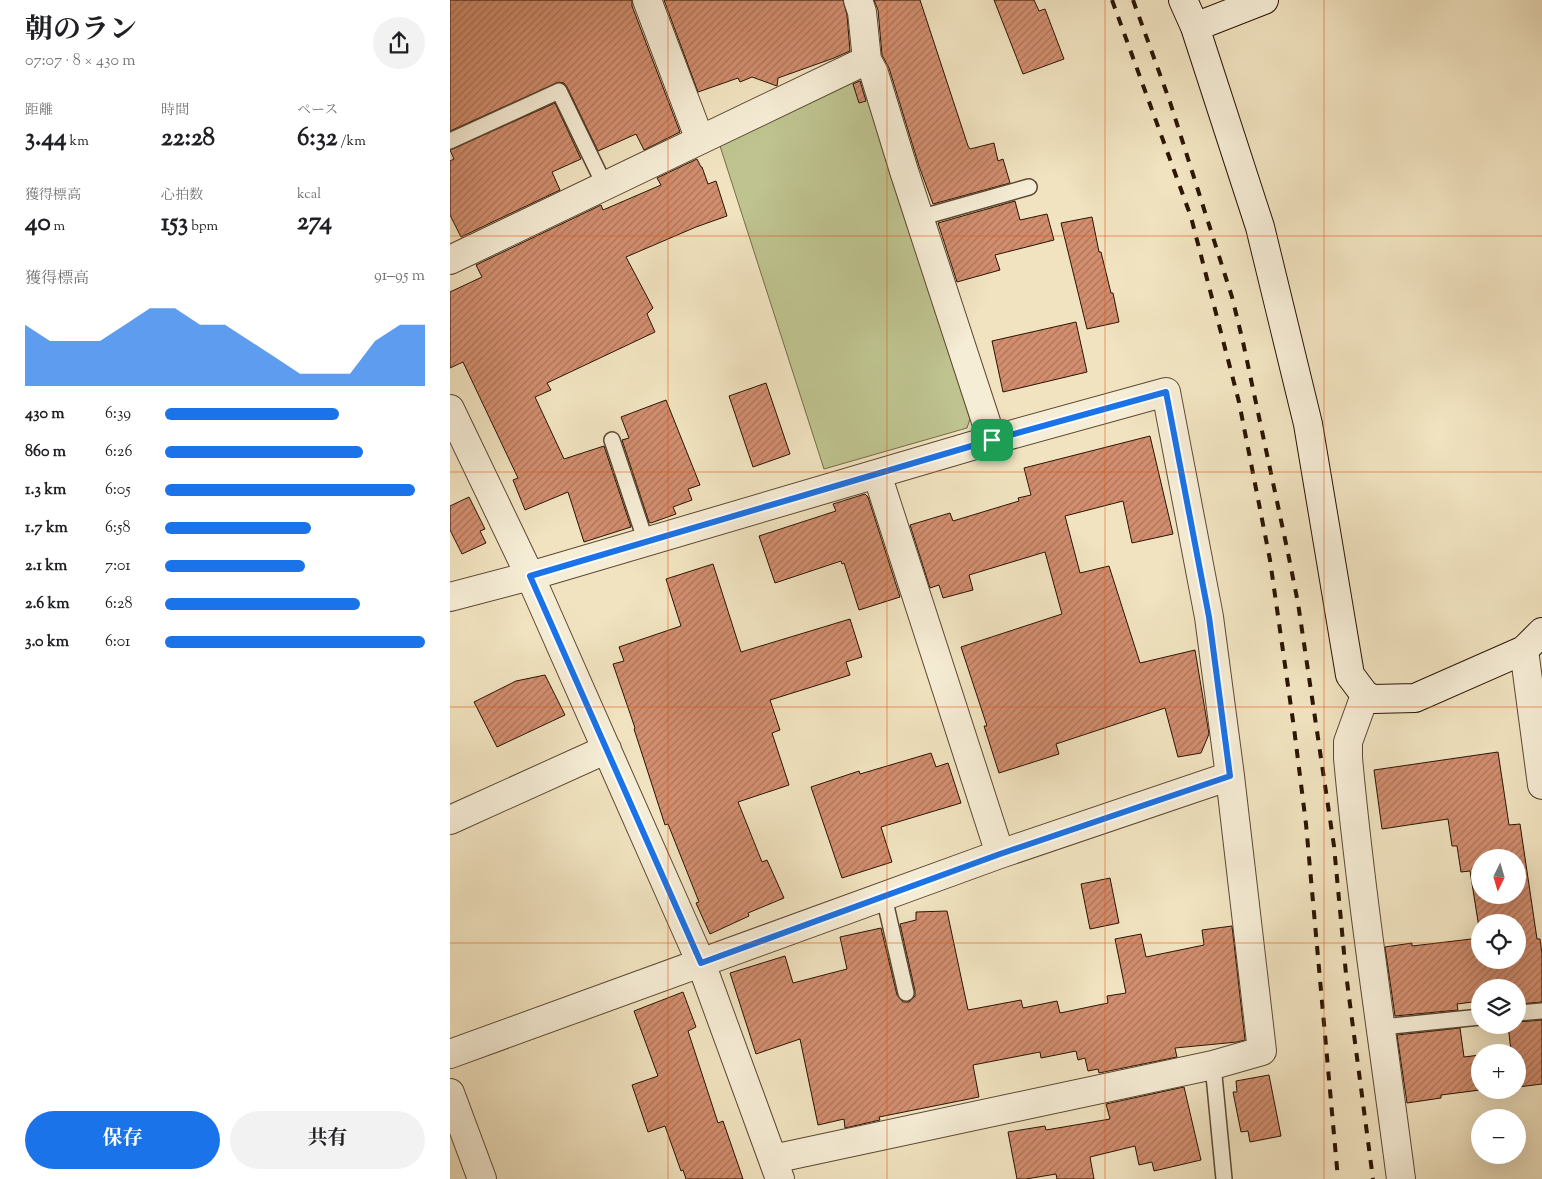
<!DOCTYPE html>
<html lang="ja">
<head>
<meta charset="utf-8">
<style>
	:root { --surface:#fff; --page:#f2f2f2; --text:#202124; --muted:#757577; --accent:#1a73e8 }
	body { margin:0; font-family:"Sorts Mill Goudy","Noto Serif JP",serif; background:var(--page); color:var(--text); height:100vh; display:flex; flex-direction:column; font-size:19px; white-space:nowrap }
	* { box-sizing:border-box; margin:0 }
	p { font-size:16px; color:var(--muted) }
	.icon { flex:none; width:28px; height:28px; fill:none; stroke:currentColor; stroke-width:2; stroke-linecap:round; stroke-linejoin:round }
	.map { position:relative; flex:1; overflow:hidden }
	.side { display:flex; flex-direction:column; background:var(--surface); width:450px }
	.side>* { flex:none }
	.needle { width:32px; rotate:185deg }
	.buttons { position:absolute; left:1021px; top:849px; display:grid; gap:10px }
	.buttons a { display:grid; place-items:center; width:55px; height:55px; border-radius:50%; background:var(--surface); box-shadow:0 5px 20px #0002; font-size:25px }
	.pin { position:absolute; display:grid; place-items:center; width:42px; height:42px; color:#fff; margin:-21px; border-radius:10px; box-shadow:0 2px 8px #0006 }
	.round { display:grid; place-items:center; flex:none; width:52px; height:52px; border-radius:26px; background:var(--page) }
	.head { display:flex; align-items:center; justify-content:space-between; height:85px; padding:0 25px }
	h1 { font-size:28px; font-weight:700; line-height:38px }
	.stats { display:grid; grid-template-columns:repeat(3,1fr); gap:8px; height:85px; padding:5px 25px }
	.stats div { display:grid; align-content:center }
	.stats b { font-size:25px; font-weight:700 }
	.stats small { font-size:14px; font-weight:400 }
	.stats p { font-size:14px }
	.chart { height:140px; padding:10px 25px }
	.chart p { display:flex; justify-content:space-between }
	.chart svg { width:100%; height:90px; margin-top:5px; fill:var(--accent); opacity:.7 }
	.cta { display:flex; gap:10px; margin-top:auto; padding:10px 25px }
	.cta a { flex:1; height:58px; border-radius:30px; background:var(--accent); color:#fff; font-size:20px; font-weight:700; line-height:58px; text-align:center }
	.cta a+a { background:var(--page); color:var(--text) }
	ul { padding:0 25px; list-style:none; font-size:16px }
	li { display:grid; grid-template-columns:80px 60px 1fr; align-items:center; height:38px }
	li i { height:12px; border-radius:6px; background:var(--accent) }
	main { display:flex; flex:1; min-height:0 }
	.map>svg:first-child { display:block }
</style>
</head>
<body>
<main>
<section class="side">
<div class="head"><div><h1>朝のラン</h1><p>07:07 · 8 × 430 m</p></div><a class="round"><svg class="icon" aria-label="share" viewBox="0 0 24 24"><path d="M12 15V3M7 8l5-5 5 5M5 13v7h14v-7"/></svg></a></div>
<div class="stats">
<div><p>距離</p><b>3.44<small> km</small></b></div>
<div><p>時間</p><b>22:28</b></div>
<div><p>ペース</p><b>6:32<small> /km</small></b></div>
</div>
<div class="stats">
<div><p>獲得標高</p><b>40<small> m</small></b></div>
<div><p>心拍数</p><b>153<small> bpm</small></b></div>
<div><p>kcal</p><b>274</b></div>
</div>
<div class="chart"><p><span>獲得標高</span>91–95 m</p>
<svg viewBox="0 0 160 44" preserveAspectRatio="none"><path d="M0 44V14L10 22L20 22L30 22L40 14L50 6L60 6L70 14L80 14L90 22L100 30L110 38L120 38L130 38L140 22L150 14L160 14V44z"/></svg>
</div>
<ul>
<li><b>430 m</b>6:39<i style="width:67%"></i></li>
<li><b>860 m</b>6:26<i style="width:76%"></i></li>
<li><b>1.3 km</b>6:05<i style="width:96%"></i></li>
<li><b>1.7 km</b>6:58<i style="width:56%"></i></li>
<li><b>2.1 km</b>7:01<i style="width:54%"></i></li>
<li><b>2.6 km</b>6:28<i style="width:75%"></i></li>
<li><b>3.0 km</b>6:01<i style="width:100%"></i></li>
</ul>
<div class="cta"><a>保存</a><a>共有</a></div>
</section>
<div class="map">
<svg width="1092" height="1179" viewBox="0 0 1092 1179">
	<defs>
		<pattern id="building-hatch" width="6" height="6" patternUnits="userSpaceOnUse" patternTransform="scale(1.25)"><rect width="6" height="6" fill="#d28e6f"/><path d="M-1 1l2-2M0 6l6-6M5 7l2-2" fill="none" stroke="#ab7359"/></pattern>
	</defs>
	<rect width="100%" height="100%" fill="#f1e3c0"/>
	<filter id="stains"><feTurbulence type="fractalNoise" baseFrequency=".004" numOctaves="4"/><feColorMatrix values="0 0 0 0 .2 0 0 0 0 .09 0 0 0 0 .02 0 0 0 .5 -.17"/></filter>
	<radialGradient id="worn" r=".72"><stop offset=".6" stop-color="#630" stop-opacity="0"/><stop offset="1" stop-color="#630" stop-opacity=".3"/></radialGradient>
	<!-- pitch -->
	<path fill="#bec38f" stroke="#746c49" d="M 406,80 L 414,83 L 520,419 L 517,428 L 374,469 L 270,146 Z"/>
	<!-- building -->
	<path fill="url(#building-hatch)" stroke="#2b1403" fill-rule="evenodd" d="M 0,0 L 182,0 L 182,6 L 230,132 L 194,150 L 186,134 L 148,151 L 117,87 L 114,83 L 109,82 L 0,131 Z
		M 214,0 L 393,0 L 397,15 L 400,51 L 384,58 L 328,78 L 327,86 L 302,77 L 290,82 L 288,78 L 248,92 Z
		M 424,0 L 470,0 L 518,146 L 520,149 L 544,143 L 548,161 L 553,159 L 560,183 L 483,204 L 469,166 L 439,68 L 432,55 L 428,10 Z
		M 544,0 L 584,0 L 589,11 L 595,9 L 614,59 L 573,74 Z
		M 410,81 L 416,101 L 409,103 L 403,84 Z
		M 105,103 L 131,159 L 102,172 L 110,190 L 11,237 L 0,215 L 0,161 L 4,159 L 0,150 Z
		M 247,159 L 251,167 L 252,167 L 258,184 L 266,181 L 277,216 L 246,227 L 176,257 L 203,308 L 197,314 L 205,332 L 97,383 L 101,390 L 85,397 L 114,459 L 154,446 L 181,527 L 134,542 L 118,492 L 75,510 L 63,480 L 68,478 L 13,362 L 0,368 L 0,292 L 32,277 L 26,265 L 151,205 L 153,210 L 211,185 L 207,178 Z
		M 565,201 L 570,220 L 597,214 L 604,240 L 545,255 L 550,270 L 507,282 L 488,223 Z
		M 642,217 L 649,252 L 651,252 L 661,293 L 663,293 L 669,322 L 637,329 L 611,223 Z
		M 626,322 L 637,372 L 553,392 L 542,341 Z
		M 316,383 L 340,454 L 303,467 L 279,396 Z
		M 216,400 L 250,485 L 238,489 L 242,500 L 223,507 L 226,514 L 201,523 L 199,522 L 172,440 L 179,438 L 171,417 Z
		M 700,436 L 723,534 L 682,543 L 673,501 L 615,516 L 630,573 L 659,566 L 690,663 L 745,650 L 759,734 L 751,753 L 728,757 L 715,708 L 606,744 L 609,754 L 549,773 L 534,726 L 537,726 L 511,647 L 612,614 L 595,552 L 519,575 L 523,590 L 493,598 L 489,585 L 480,588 L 460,525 L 500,513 L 503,521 L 569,501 L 568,498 L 581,495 L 574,468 Z
		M 415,494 L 418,497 L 450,597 L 409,610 L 394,563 L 392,564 L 391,561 L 325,583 L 309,536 L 386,511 L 383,504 Z
		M 19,497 L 35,529 L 30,531 L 36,543 L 12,554 L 0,530 L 0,506 Z
		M 263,564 L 291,652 L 400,619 L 412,657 L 396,662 L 400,675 L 320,700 L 330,730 L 322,733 L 339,785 L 288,802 L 312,862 L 317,860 L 334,898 L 298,913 L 299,916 L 260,934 L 246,903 L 249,902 L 218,824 L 215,825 L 184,729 L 185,728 L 163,664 L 174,661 L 169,647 L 231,626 L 216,579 Z
		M 95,675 L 115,715 L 47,747 L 24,702 L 66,681 Z
		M 1048,752 L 1059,825 L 1070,824 L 1087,939 L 1090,939 L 1092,954 L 1092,1002 L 1068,1004 L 1068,988 L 1030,988 L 1030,1001 L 1007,1004 L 1008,1010 L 945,1016 L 935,947 L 962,943 L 962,946 L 1030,938 L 1030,960 L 1068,960 L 1068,922 L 1030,922 L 1030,934 L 1020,871 L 1011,872 L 1007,846 L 1002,846 L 998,819 L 932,829 L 924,770 ZM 1030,858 L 1068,858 L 1068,895 L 1030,895 Z
		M 481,753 L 486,767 L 498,763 L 511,803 L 431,827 L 442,862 L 392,878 L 361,787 L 409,771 L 410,774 Z
		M 660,878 L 669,923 L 640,929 L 631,884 Z
		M 497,911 L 518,1010 L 571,1000 L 573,1008 L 607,1001 L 610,1013 L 658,1003 L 657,996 L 676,993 L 665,939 L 691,934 L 696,957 L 754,945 L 752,930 L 782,926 L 795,1040 L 787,1042 L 725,1048 L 727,1057 L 649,1073 L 648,1069 L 638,1071 L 635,1058 L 628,1060 L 626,1051 L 591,1058 L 590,1052 L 523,1065 L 529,1097 L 429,1117 L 430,1120 L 395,1128 L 394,1119 L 368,1125 L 350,1039 L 306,1054 L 280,973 L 335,956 L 343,983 L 397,969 L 390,937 L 431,928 L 447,995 L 453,1002 L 459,1002 L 465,996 L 465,991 L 450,924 L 466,920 L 466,912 Z
		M 233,992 L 246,1027 L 238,1031 L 268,1123 L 273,1121 L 293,1179 L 236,1179 L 233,1170 L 231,1171 L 215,1126 L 198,1132 L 182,1085 L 208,1076 L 184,1011 Z
		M 1092,1020 L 1092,1084 L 1068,1087 L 1068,1052 L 1050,1052 L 1061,1051 L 1058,1025 L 1068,1025 L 1068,1022 Z
		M 1010,1028 L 1014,1057 L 1030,1055 L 1030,1090 L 991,1095 L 991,1098 L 957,1103 L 947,1035 Z
		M 819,1075 L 831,1136 L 800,1142 L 798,1131 L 791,1132 L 783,1092 L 787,1092 L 786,1081 Z
		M 734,1087 L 751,1160 L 704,1171 L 702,1162 L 689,1165 L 685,1146 L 640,1157 L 644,1179 L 607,1179 L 606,1174 L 576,1179 L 567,1179 L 558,1132 L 595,1126 L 596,1130 L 660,1119 L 656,1104 Z"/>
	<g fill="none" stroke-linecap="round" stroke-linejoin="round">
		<defs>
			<path id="lane" d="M 0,141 L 109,91 L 155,186
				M 469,218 L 579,187
				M 162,440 L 196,542
				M 434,897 L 456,993
				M 1068,1013 L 1092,1011
				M 932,1027 L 1030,1017
				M 763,1065 L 774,1179"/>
			<path id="street" d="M 197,0 L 250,140
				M 408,0 L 412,12 L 417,60 L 424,73 L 454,171 L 542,440
				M 0,260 L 417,60
				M 0,409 L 80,576 L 251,963 L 330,1179
				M 427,474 L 550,854
				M 0,597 L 80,576 L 542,440 L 716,392 L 759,617 L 780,776 L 812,1051 L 763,1065 L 323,1159
				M 1074,650 L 1092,785
				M 915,695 L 898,742 L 898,758 C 911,899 933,1039 951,1179
				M 0,820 L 157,749
				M 0,1054 L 550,854 L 780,776
				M 0,1093 L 32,1179"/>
			<path id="secondary" d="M 733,0 L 745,27 L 810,227 L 858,424 L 900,675 L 915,695 L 923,699 L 965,698 L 1074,650 L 1092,632
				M 745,27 L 814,0"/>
		</defs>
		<!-- lane casing -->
		<use href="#lane" stroke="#5c4832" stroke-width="18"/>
		<!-- street casing -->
		<use href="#street" stroke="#5c4832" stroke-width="30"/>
		<!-- secondary casing -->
		<use href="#secondary" stroke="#2b1403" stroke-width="30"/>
		<!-- lane -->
		<use href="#lane" stroke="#f6edd6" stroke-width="15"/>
		<!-- street -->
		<use href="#street" stroke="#f6edd6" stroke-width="28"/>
		<!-- secondary -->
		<use href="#secondary" stroke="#f6edd6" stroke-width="28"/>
		<!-- rail -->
		<path stroke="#2b1403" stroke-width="4" stroke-dasharray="9 9" stroke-linecap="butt" d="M 662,0 L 741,217 L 789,402 L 820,560 L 844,728 L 856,824 L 888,1179
			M 683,0 L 720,102 L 782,297 L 793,342 L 838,553 L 848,603 L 884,846 L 896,974 L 923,1179"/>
	</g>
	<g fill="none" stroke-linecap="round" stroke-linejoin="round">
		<defs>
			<path id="route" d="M 716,392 L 759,617 L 780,776 L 550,854 L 251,963 L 80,576 L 542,440 Z"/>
		</defs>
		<!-- route casing -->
		<use href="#route" stroke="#fff" stroke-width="10"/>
		<!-- route -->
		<use href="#route" stroke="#1a73e8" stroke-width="6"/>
	</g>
	<!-- grid -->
	<path fill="none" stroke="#df560c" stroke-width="1" stroke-opacity="0.55" d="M 218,0 L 218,1179M 437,0 L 437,1179M 655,0 L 655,1179M 874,0 L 874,1179M 0,236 L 1092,236M 0,472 L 1092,472M 0,707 L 1092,707M 0,943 L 1030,943M 1068,943 L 1092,943"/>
	<rect width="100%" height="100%" filter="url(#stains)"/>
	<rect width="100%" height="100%" fill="url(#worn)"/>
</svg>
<div class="buttons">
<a><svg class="needle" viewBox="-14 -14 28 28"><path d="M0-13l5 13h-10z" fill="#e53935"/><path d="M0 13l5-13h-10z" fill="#757577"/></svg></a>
<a><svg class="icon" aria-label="locate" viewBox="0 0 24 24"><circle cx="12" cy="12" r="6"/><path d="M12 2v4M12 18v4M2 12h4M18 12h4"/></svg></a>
<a><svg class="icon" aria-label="layers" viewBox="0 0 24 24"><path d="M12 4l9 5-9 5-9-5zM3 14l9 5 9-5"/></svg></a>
<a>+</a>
<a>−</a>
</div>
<div class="pin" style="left:542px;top:440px;background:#1e9e55"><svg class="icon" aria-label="arrive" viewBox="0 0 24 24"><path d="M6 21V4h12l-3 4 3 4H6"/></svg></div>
</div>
</main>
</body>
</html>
